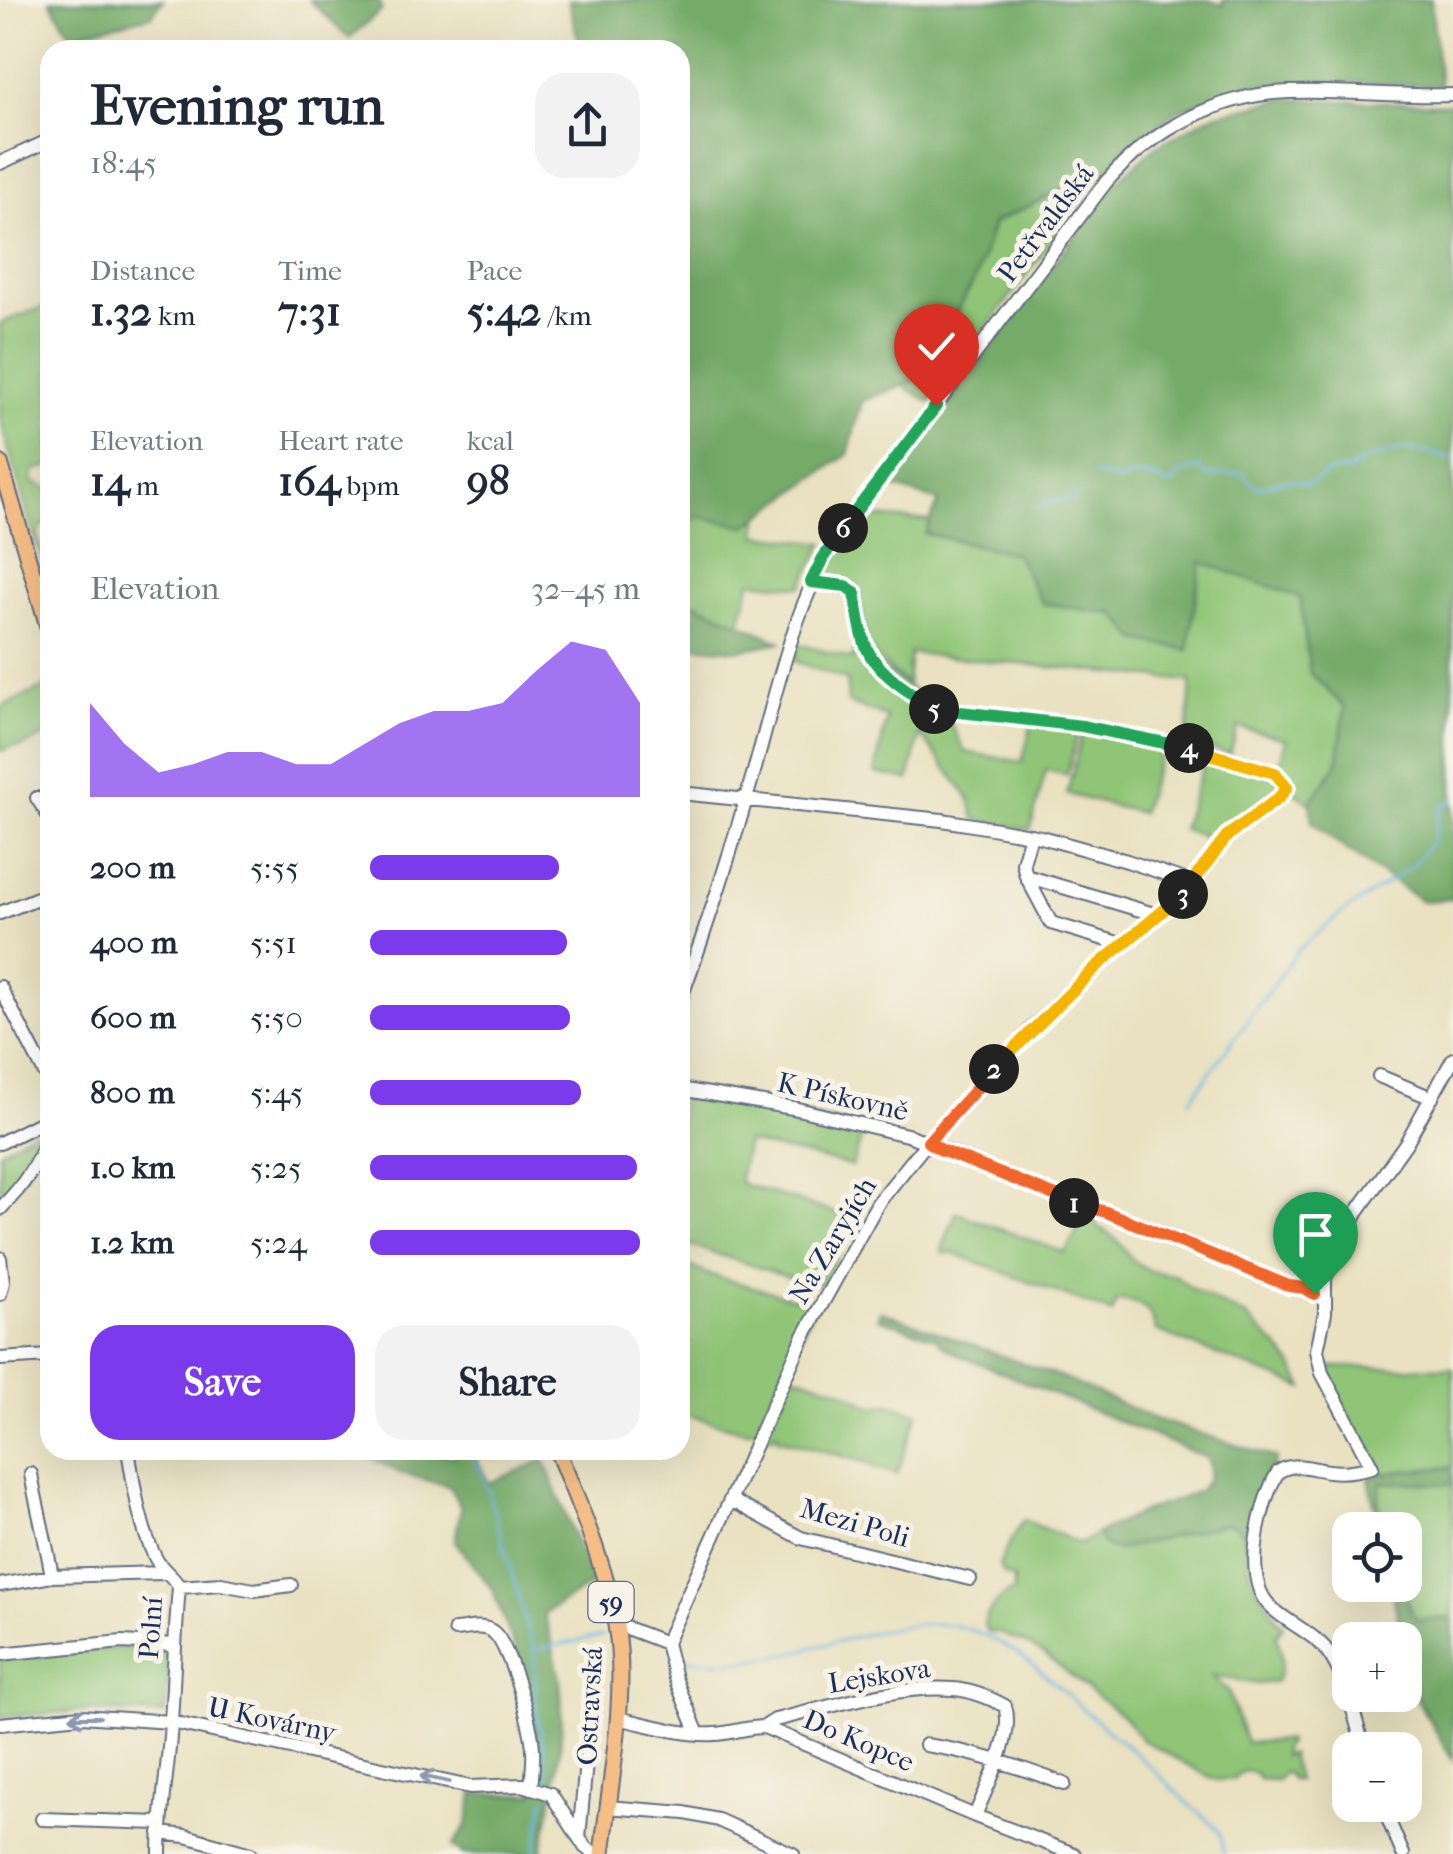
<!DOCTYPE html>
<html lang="en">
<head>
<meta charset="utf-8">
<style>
	:root { --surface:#fff; --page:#f2f2f3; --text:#1f2937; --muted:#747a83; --accent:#7c3aed }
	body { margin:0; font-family:"IM FELL French Canon",serif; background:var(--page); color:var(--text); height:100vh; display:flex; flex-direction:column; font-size:38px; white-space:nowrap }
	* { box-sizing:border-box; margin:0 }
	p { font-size:32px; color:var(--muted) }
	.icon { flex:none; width:55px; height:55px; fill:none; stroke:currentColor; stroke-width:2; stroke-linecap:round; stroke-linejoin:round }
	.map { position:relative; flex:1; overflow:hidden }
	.side { position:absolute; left:40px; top:40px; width:650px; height:1420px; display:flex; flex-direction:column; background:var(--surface); border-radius:30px; box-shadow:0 10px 40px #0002 }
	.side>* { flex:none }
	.buttons { position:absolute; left:1332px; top:1512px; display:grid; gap:20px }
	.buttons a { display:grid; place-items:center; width:90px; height:90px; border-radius:20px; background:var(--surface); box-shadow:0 10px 40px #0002; font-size:50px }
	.pin { position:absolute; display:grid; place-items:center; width:85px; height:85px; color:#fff; margin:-102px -42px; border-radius:50% 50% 50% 0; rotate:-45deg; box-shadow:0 0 10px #0007 }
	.pin .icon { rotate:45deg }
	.km { position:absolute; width:50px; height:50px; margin:-25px; border-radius:50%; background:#222; color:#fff; font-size:28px; line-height:50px; text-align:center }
	.round { display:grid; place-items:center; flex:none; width:105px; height:105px; border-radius:30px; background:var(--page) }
	.overview { display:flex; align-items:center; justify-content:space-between; height:170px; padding:0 50px }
	h1 { font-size:55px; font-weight:700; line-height:75px }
	.figures { display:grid; grid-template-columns:repeat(3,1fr); gap:15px; height:170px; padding:10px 50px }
	.figures div { display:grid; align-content:center }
	.figures b { font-size:42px; font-weight:700 }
	.figures small { font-size:28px; font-weight:400 }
	.figures p { font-size:28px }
	.chart { height:280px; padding:20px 50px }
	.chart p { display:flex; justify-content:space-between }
	.chart svg { width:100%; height:180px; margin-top:10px; fill:var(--accent); opacity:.7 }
	.button { display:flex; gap:20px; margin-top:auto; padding:20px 50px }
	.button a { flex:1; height:115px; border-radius:30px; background:var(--accent); color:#fff; font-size:40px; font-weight:700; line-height:115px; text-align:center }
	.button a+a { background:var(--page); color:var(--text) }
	ul { padding:0 50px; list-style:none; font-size:32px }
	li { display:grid; grid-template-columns:160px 120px 1fr; align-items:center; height:75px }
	li i { height:25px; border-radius:12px; background:var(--accent) }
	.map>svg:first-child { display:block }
</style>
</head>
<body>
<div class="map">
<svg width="1453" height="1854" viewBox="0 0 1453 1854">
	<rect width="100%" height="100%" fill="#f7f3e8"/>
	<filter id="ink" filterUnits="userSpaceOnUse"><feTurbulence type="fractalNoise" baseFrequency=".01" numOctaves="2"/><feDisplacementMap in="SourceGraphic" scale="20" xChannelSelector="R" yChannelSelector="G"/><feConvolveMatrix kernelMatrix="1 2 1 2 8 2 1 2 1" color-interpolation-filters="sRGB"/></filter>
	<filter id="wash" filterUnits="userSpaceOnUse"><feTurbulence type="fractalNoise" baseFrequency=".0048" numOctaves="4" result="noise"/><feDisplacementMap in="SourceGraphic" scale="40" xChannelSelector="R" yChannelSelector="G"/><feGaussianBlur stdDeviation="2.25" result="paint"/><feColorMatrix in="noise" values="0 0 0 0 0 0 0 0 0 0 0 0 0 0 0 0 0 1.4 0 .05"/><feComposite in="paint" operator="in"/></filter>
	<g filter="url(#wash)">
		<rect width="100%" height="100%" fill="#e9e1c0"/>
		<!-- green -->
		<path fill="#90c577" stroke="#567a6a" stroke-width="2.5" d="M 1109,167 L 930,402 L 903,386 L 920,379 L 977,275 L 993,223 Z
			M 50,305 L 50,466 L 33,470 L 32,478 L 35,484 L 50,489 L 50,525 L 43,525 C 32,536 44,552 50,563 L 50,568 L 44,572 L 0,419 L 0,323 Z
			M 695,516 L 746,526 L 759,517 L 757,535 L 824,543 L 801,587 L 751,581 L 740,623 L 680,596 L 680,533 Z
			M 861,516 L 931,521 L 926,534 L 1016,554 L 1042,603 L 1115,614 L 1137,640 L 1188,649 L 1201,561 L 1300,597 L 1310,673 L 1345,707 L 1337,765 L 1310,802 L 1291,790 L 1278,771 L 1286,739 L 1238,727 L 1230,754 L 1187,743 L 1191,681 L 910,653 L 907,685 L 874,655 L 865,631 L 857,585 L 824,579 L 841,546 Z
			M 858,634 L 863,653 L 947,716 L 965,752 L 1022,762 L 1032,723 L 1079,729 L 1067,775 L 1046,770 L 1030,830 L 975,819 L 970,799 L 920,734 L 909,780 L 875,773 L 887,717 L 848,703 L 847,680 L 794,661 L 799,644 L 853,659 Z
			M 50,685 L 50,734 L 21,747 L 15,746 L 0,751 L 0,707 Z
			M 1083,731 L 1163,747 L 1141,813 L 1067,794 Z
			M 1206,756 L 1274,776 L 1280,784 L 1277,794 L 1219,841 L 1182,829 Z
			M 680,1097 L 758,1105 L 865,1127 L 852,1166 L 747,1142 L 739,1179 L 742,1184 L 855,1219 L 825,1279 L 820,1284 L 803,1282 L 680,1242 Z
			M 41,1127 L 47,1130 L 19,1183 L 0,1201 L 0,1151 Z
			M 956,1212 C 992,1227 1028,1238 1065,1253 L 1086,1214 L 1096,1219 L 1095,1224 L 1118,1241 L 1132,1260 L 1150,1271 L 1176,1276 L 1192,1289 L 1246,1317 L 1279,1348 L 1292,1365 L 1304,1388 L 1156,1331 C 1151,1309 1140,1299 1116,1301 L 1112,1313 L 952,1253 L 943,1253 L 942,1249 Z
			M 680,1262 L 710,1275 L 815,1304 L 758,1429 L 745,1431 L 680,1413 Z
			M 1330,1367 L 1453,1368 L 1453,1467 L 1383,1473 L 1381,1471 C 1380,1456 1368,1448 1361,1436 C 1349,1416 1332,1389 1330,1367 Z
			M 792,1374 L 840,1389 L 874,1407 L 889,1404 L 918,1413 L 897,1474 L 872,1467 L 872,1464 L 778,1438 L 779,1434 L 775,1433 L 774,1437 L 765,1434 Z
			M 1380,1482 L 1453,1484 L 1453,1618 L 1416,1620 L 1410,1610 L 1403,1585 L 1405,1585 L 1405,1530 L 1386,1530 L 1378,1503 Z
			M 1024,1520 L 1080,1544 L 1098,1533 C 1102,1544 1105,1548 1117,1550 L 1227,1523 C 1254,1529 1244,1560 1253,1579 C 1261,1594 1272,1607 1279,1622 L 1283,1625 L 1276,1636 C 1282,1652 1285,1666 1276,1681 L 1258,1684 L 1212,1676 L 1228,1691 L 1246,1743 L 1287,1740 L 1288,1744 L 1283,1748 L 1283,1756 L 1290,1754 L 1297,1780 L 1291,1780 L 1287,1773 L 1283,1773 L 1277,1780 L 1259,1779 L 1255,1773 C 1245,1769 1240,1772 1233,1779 L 1218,1780 L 1210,1777 L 1141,1739 L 1126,1719 L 1044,1654 L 1022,1642 L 1000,1633 L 988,1632 L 984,1625 C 986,1612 1001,1594 1014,1591 L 1014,1579 L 1003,1573 L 999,1566 C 1005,1550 1015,1533 1024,1520 Z
			M 121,1647 L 168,1653 L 170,1658 L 165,1714 L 81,1711 L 0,1717 L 0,1659 Z"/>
		<!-- forest -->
		<path fill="#74aa68" stroke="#486c63" stroke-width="2.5" d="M 50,0 L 163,0 L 151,16 L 71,35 Z
			M 309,0 L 379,0 L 382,10 L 349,38 Z
			M 568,0 L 1208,0 L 1223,5 L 1223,0 L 1431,0 L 1440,86 L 1342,82 L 1248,85 L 1177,111 L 1109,167 L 993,223 L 977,275 L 919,379 L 862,401 L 848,454 L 746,526 L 696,516 L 680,533 L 680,50 L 581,50 Z
			M 1283,99 L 1453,104 L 1453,899 L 1422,901 L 1343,847 L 1312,822 L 1310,802 L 1337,765 L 1345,707 L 1310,673 L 1300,597 L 1201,562 L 1188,650 L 1137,640 L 1115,614 L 1042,603 L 1016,554 L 925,533 L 939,501 L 886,485 L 1115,183 L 1155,147 L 1213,115 Z
			M 680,596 L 781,642 L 739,650 L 680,645 Z
			M 880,1311 L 1065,1379 L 1155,1419 L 1276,1458 L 1249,1548 C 1244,1537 1240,1524 1227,1523 L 1117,1550 C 1105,1548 1102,1544 1098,1533 C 1116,1525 1133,1516 1150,1509 C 1173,1499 1222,1495 1207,1458 L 959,1355 L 939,1343 L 939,1339 L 878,1318 Z
			M 356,1450 L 431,1450 L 452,1457 L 460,1450 L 472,1450 L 489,1483 L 544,1460 L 593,1584 L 544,1613 C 549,1636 557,1659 560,1682 C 567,1740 552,1798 541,1854 L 463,1854 L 453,1846 L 467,1825 L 474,1794 L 533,1794 L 538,1755 L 525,1673 L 492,1589 L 455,1541 L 461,1508 L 449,1486 L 401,1473 Z
			M 1453,1467 L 1453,1484 L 1381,1482 L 1378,1503 L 1386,1530 L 1379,1530 L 1369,1478 L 1383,1473 Z
			M 1390,1585 L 1403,1585 L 1410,1610 L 1417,1620 L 1453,1618 L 1453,1761 L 1418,1701 Z"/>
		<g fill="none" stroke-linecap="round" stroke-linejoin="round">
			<!-- stream -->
			<path stroke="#6ab7e4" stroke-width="2.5" d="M 1094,474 L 1119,481 L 1134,476 L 1144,476 L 1158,480 L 1168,485 L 1174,484 C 1177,472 1188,470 1199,468 L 1207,476 L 1244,473 C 1257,496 1261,484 1282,481 C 1291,479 1300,483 1309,484 C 1320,478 1334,467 1347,471 C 1356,463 1365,461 1376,457 C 1412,444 1418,450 1453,460
				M 1037,507 L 1065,499 L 1071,501 L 1079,496
				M 1190,1100 L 1299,949 L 1342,913 L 1410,868 L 1433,841 L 1441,806 L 1453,801
				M 469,1450 L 484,1477 L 534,1650 L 536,1710 L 548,1772 L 546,1786
				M 535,1650 L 602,1636
				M 677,1656 C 740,1673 808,1648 870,1633 C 906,1625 939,1618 974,1631 C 1031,1651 1072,1703 1119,1740 C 1145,1760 1168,1784 1191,1806 C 1200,1814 1213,1823 1219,1832 C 1223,1838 1223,1847 1224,1854
				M 535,1854 L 544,1799"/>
		</g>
	</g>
	<g filter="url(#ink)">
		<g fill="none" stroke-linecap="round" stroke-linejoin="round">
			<defs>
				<path id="minor" d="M 0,163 L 50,140
					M 34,582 L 50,575
					M 811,582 L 846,587 L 855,593 L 868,652 L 884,671 L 934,709 L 1081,725 L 1210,752 L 1275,773 L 1287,787 L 1279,798 L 1227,837 L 1193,883
					M 37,798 L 50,818
					M 1031,835 L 1023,863 L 1026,876 L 1051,923 L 1121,944
					M 1026,876 L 1157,915
					M 0,913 L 50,893
					M 0,987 L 50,1083
					M 680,1001 C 708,924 733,846 755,768 C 779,683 795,598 845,525 L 1106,182 C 1152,130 1219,94 1289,92 C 1344,90 1399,97 1453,95
					M 1379,1076 L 1432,1098
					M 680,1089 L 793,1108 L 911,1136 L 1064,1199 L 1106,1212 L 1161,1233 L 1296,1288 L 1315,1284 L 1325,1278
					M 0,1143 L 50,1118
					M 0,1209 C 25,1184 37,1165 50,1132
					M 0,1258 L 3,1282 L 0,1294
					M 0,1359 L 50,1356
					M 128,1450 C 134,1485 139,1525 155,1557 C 161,1570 173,1575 179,1587 C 175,1632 174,1676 171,1721 C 169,1765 160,1809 160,1854
					M 31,1474 C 37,1508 46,1541 52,1576
					M 731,1500 L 801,1538 L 970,1579
					M 0,1585 L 52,1576 L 164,1573
					M 179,1587 L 221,1584 L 254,1590 L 291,1585
					M 616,1624 L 666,1643 L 803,1338 L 878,1203 L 924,1146 L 1033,1027 L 1121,944 L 1178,900 L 1193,883 L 1127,861 L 1041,837 L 991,828 L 942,820 L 680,793
					M 455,1630 C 468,1629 482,1624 493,1632 C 509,1643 532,1727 533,1749 C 534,1761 532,1775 531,1788
					M 666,1643 L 675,1678 L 698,1734
					M 0,1654 L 122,1642 L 173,1645
					M 617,1718 C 648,1724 683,1736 715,1734 C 732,1733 747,1727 764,1727 L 975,1816 L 1074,1854
					M 0,1724 L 81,1716 L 171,1722 L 470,1787 L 523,1785 L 551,1794 L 585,1847 L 595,1854
					M 764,1727 L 775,1720 C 831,1707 895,1685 953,1689 C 970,1690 990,1698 1005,1706 C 1015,1736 986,1787 975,1816
					M 926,1745 C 974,1752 1018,1766 1064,1784
					M 1364,1750 C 1355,1718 1346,1674 1325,1648 C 1309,1630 1285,1622 1269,1605 C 1242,1577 1260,1502 1278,1472 C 1295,1461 1311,1469 1329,1471 C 1344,1473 1357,1471 1372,1467 L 1322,1373 L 1317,1350 L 1325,1313 L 1325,1278 L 1357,1212 L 1406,1143 L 1453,1059
					M 1382,1805 L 1403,1854
					M 607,1807 L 685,1813 L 718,1820 L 793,1854
					M 42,1819 L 160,1823
					M 160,1833 L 186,1836 L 251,1854
					M 579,1838 L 591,1708"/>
				<path id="major" d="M 0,463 L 50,633
					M 557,1450 C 580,1507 605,1564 616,1625 C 628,1694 610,1783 602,1854"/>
			</defs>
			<!-- minor casing -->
			<use href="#minor" stroke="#636d80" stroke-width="16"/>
			<!-- major casing -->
			<use href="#major" stroke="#636d80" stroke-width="19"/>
			<!-- minor -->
			<use href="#minor" stroke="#fff" stroke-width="12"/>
			<!-- major -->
			<use href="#major" stroke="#f6be87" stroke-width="15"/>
		</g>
		<!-- one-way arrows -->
		<defs><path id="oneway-shaft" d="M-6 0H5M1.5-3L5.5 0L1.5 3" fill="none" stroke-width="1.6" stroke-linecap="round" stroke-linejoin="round" transform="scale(2.5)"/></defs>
		<g stroke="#8d97ae">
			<use href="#oneway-shaft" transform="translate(85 1717) rotate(-180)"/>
			<use href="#oneway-shaft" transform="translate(435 1779) rotate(-168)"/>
		</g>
	</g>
	<g fill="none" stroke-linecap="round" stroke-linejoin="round" filter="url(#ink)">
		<defs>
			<path id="split-1" d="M 1074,1203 L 1106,1212 L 1289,1286 L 1304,1288 L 1315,1294"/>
			<path id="split-2" d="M 994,1069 L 928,1142 L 943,1151 L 1074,1203"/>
			<path id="split-3" d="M 994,1069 L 1096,967 L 1183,894"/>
			<path id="split-4" d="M 1183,894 L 1227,836 L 1279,798 L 1287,787 L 1275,773 L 1189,748"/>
			<path id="split-5" d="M 934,709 L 1082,726 L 1189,748"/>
			<path id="split-6" d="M 843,528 L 823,558 L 811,582 L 846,586 L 855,593 C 858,611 860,632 867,649 C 878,674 913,694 934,709"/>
			<path id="split-7" d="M 843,528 L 936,406"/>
		</defs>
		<!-- split-1 casing -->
		<use href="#split-1" stroke="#fff" stroke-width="20"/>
		<!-- split-2 casing -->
		<use href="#split-2" stroke="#fff" stroke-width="20"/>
		<!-- split-3 casing -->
		<use href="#split-3" stroke="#fff" stroke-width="20"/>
		<!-- split-4 casing -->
		<use href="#split-4" stroke="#fff" stroke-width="20"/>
		<!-- split-5 casing -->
		<use href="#split-5" stroke="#fff" stroke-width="20"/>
		<!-- split-6 casing -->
		<use href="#split-6" stroke="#fff" stroke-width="20"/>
		<!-- split-7 casing -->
		<use href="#split-7" stroke="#fff" stroke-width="20"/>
		<!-- split-1 -->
		<use href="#split-1" stroke="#f0652b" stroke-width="12"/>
		<!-- split-2 -->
		<use href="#split-2" stroke="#f0652b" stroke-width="12"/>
		<!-- split-3 -->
		<use href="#split-3" stroke="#f5b400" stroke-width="12"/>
		<!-- split-4 -->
		<use href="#split-4" stroke="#f5b400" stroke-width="12"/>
		<!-- split-5 -->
		<use href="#split-5" stroke="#22a559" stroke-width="12"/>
		<!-- split-6 -->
		<use href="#split-6" stroke="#22a559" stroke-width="12"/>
		<!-- split-7 -->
		<use href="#split-7" stroke="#22a559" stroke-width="12"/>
	</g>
	<g text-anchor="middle" stroke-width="10" stroke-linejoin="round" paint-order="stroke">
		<!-- shield labels -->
		<rect fill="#f7f3e8" stroke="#5d6a87" stroke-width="2.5" x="588.5" y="1582" width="45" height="40" rx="8"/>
		<g font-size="25" font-weight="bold" fill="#1b2f5e">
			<text x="611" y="1611">59</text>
		</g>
		<!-- street labels -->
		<g font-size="28" fill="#1b2f5e" stroke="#f7f3e8">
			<text transform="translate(1045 223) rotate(-53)" y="10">Petřvaldská</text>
			<text transform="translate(843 1096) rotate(13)" y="10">K Pískovně</text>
			<text transform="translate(832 1240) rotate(-59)" y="10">Na Zaryjích</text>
			<text transform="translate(855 1522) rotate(16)" y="10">Mezi Poli</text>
			<text transform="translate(150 1628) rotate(-86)" y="10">Polní</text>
			<text transform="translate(879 1675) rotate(-9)" y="10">Lejskova</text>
			<text transform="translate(589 1706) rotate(-87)" y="10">Ostravská</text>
			<text transform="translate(272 1719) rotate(12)" y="10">U Kovárny</text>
			<text transform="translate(859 1740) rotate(23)" y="10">Do Kopce</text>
		</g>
	</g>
</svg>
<div class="buttons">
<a><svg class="icon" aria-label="locate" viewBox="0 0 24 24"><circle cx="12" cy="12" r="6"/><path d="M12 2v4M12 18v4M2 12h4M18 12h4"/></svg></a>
<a>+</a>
<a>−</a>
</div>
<div class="pin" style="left:1315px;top:1294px;background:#1e9e55"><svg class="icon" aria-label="arrive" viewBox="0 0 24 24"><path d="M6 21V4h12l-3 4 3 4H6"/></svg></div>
<div class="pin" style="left:936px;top:406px;background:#d93025"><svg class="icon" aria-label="check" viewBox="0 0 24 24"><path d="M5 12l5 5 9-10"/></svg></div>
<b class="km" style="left:1074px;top:1203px">1</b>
<b class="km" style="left:994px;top:1069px">2</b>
<b class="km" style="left:1183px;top:894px">3</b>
<b class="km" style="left:1189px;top:748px">4</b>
<b class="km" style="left:934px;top:709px">5</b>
<b class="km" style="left:843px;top:528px">6</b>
<section class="side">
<div class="overview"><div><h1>Evening run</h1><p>18:45</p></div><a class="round"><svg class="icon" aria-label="share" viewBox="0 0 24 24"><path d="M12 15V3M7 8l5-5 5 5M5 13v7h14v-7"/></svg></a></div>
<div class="figures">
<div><p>Distance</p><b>1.32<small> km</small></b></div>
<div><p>Time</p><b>7:31</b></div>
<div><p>Pace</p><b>5:42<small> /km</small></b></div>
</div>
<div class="figures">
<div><p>Elevation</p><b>14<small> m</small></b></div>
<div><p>Heart rate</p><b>164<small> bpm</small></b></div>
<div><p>kcal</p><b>98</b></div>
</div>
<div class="chart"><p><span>Elevation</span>32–45 m</p>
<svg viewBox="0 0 160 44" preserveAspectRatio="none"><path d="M0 44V21L10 31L20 38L30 36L40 33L50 33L60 36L70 36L80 31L90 26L100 23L110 23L120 21L130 13L140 6L150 8L160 21V44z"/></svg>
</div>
<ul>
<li><b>200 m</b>5:55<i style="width:70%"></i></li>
<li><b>400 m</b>5:51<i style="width:73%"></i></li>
<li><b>600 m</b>5:50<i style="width:74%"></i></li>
<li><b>800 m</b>5:45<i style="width:78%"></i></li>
<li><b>1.0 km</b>5:25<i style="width:99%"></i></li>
<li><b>1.2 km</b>5:24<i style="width:100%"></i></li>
</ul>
<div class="button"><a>Save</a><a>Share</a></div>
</section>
</div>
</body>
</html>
